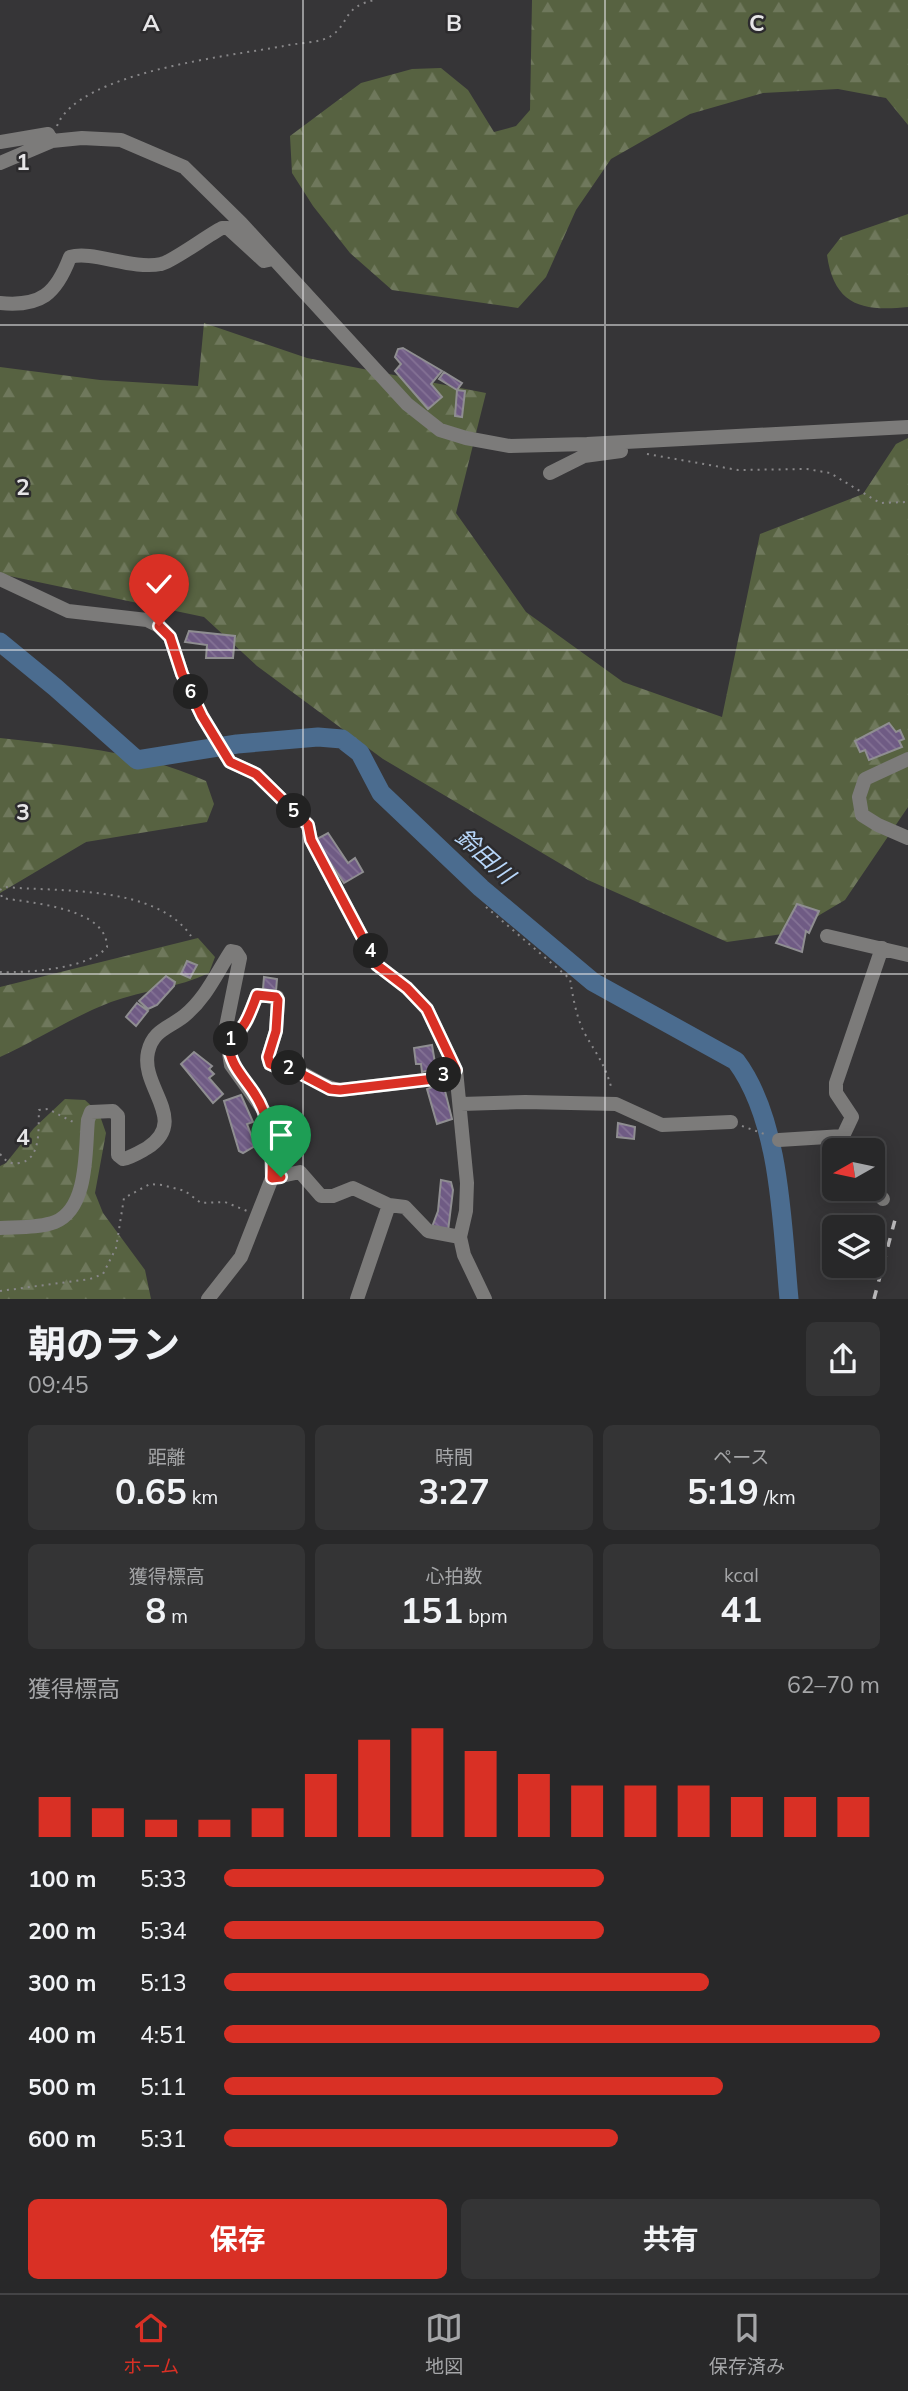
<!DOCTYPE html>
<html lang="ja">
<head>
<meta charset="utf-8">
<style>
	:root { --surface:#282829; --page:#343435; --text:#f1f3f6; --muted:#a5a6a8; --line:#444446; --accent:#d93025 }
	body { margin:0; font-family:Mulish,"Noto Sans JP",sans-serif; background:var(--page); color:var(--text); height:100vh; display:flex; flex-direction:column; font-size:26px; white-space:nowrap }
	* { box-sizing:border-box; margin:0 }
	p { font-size:23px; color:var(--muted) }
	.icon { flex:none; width:38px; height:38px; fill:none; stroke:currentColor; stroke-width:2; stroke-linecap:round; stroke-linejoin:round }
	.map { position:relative; height:1299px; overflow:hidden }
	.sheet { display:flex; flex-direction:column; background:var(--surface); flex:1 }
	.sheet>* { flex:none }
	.needle { width:46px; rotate:261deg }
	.controls { position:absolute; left:822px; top:1138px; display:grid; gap:14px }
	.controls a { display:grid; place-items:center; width:63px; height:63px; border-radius:10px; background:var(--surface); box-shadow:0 4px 18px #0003,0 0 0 2px var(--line); font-size:35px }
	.pin { position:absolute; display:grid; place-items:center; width:60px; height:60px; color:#fff; margin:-72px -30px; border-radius:50% 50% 50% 0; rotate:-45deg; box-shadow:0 0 7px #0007 }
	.pin .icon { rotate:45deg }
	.km { position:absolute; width:35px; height:35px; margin:-18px; border-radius:50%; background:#222; color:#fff; font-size:19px; line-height:35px; text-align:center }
	.round { display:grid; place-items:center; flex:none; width:74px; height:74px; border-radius:10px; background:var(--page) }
	.summary { display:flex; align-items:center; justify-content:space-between; height:119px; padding:0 28px }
	h1 { font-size:38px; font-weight:700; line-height:52px }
	.metrics { display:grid; grid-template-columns:repeat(3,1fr); gap:10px; height:119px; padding:7px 28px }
	.metrics div { display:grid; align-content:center; border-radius:10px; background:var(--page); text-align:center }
	.metrics b { font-size:35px; font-weight:700 }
	.metrics small { font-size:19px; font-weight:400 }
	.metrics p { font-size:19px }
	.chart { height:196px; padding:14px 28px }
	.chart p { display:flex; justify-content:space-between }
	.chart svg { width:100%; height:126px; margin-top:7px; stroke:var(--accent); stroke-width:6 }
	.primary-button { display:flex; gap:14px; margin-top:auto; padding:14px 28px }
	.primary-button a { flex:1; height:80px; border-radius:10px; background:var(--accent); color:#fff; font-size:28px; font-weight:700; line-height:80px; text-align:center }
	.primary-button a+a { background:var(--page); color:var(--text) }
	ul { padding:0 28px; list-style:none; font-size:23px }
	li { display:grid; grid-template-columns:112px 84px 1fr; align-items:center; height:52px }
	li i { height:18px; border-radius:9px; background:var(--accent) }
	.tab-bar { display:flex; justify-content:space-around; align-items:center; height:98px; border-top:2px solid var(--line); background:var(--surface); font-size:19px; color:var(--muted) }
	.tab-bar a { display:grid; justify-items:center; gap:4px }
	.tab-bar .selected { color:var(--accent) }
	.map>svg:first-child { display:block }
</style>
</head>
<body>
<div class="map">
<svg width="908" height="1299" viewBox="0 0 908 1299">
	<defs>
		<pattern id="forest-firs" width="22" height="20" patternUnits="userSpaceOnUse" patternTransform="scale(1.75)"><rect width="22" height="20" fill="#576241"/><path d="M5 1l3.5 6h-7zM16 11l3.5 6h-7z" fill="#6f785c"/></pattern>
		<pattern id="building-back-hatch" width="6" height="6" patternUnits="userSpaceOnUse" patternTransform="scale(1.75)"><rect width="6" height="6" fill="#6f5b84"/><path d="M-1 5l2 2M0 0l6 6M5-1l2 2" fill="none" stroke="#847295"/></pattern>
	</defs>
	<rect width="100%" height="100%" fill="#363537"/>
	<!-- forest -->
	<path fill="url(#forest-firs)" d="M 532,0 L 908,0 L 908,125 L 886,98 L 838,89 L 763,93 L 690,114 L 611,159 L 576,210 L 546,277 L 518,308 L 392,290 L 350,253 L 313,206 L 292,173 L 290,136 L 361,83 L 412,69 L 441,68 L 468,90 L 494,132 L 516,126 L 530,110 Z
		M 908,214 L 908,307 C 862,312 834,305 827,255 L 841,237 Z
		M 204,323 L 307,358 L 486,393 L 456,513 L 526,612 L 623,682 L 722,717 L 760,534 L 863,494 L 896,444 L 908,438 L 908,807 L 845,900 L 789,933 L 727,942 L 588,880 L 383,759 L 257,666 L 204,617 L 0,574 L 0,367 L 100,380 L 198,386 Z
		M 0,738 C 71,746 140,751 206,781 L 214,804 L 207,822 L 86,842 L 0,893 Z
		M 198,938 L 215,957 L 209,973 C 178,988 144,990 111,1002 C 72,1017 38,1040 0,1057 L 0,987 Z
		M 65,1099 L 85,1100 L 99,1113 L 106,1133 L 95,1193 L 103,1213 L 145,1270 L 151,1299 L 0,1299 L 0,1166 L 6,1163 L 34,1128 Z"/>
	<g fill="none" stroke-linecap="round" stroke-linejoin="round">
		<!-- river -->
		<path stroke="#4b6c8f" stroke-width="19" d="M 0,642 L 56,688 L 137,760 L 237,744 L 318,737 L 342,739 L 360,753 L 381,793 L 481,888 L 593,982 L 736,1061 C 781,1121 782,1226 789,1299"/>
	</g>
	<!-- building -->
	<path fill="url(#building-back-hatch)" stroke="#8f8e91" stroke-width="2" d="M 403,348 L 442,371 L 431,384 L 442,397 L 428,409 L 395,371 L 401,364 L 395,357 L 398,349 Z
		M 444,372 L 462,383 L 457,390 L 439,379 Z
		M 457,390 L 465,391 L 462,417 L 455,416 Z
		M 189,631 L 235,636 L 233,658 L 206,658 L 207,645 L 185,642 Z
		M 889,723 L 896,732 L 900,730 L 904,739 L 899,741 L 902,747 L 869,760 L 865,750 L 860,752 L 855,741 Z
		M 328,833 L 348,863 L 355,858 L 363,872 L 344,883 L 315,840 Z
		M 797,904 L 819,911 L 809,933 L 806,931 L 802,952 L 776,943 Z
		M 187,961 L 197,965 L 190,978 L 181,974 Z
		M 166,976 L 175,982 L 174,986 L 157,1005 L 148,1009 L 139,1001 Z
		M 264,977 L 277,979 L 276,991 L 263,989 Z
		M 137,1003 L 148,1011 L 136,1026 L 126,1017 Z
		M 432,1045 L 436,1069 L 422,1072 L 421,1064 L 416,1064 L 414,1048 Z
		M 194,1052 L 212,1066 L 209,1069 L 214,1074 L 209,1078 L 223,1094 L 213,1103 L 181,1064 Z
		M 443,1083 L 452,1119 L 437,1124 L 427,1089 Z
		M 241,1095 L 253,1122 L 247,1124 L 252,1137 L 257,1135 L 260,1143 L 243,1153 L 239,1151 L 224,1101 Z
		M 618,1123 L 635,1127 L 634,1139 L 617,1137 Z
		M 441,1180 L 451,1182 L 453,1190 L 448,1231 L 432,1227 L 438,1211 Z"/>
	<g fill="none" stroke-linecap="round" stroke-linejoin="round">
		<!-- path -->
		<path stroke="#888789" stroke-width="2" stroke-dasharray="2 5" stroke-linecap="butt" d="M 57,126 C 78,72 230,56 284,46 C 296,43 321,43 331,36 C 351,22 342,7 375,0
			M 647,454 L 738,470 L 807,469 L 830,473 L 880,503 L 908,502
			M 486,907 L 570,979 C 573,997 576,1017 585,1034 C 597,1055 605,1064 612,1090
			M 0,972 C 27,973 89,969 107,947 C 107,908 32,903 2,898 L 0,890 L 5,887 C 61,892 156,885 191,936
			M 742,1126 L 767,1135
			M 0,1154 C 5,1160 10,1165 19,1163 C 42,1160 38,1127 39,1110 L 48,1109 L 75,1123
			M 0,1291 L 90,1279 L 103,1274 L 116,1248 L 124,1198 L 150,1184 L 162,1185 L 185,1191 L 201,1203 L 225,1202 L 247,1211"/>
		<!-- minor -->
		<path stroke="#7c7b7a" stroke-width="14" d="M 0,142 L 48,134 L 52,141
			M 0,163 L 52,141 L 82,138 L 121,140 L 184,167 L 241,223 L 407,404 L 440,430 L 466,438 L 510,446 L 587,444 L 908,427
			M 0,303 C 41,307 56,294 70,257 C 92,250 132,270 161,264 C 172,262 208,235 222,228 L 228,228 L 264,261 L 273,259
			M 550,473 L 584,456 L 621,451
			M 0,579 L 68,611 L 147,620 L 159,626 L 170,637 L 182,674 L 202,716 L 230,762 L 256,774 L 308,825 L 311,840 L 377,965 L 407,988 L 427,1009 L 456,1070 L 467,1183 L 466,1211 L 460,1237 L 464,1255 L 485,1299
			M 908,759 L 865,779 L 859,797 L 862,815 L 878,825 L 908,838
			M 827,936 L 908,955
			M 227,1041 L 238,1035 L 247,1020 L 257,995 L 277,997 L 278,1000 L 276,1031 L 268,1057 L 270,1064 C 278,1068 284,1067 292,1069 C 309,1074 322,1088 340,1090 L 434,1079 L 456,1070
			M 461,1104 L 525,1102 L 616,1104 L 662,1125 L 731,1122
			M 843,1136 L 852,1117 L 836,1093 L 836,1083 L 882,948
			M 779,1140 L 843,1136 L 847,1150
			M 272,1178 L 300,1172 L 321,1196 L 333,1196 L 353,1188 L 389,1205 L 405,1207 L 428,1231 L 460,1237
			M 873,1188 L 883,1199
			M 0,1228 C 17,1227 40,1228 55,1222 C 89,1208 85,1149 88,1120 L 91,1112 L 113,1111 L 118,1116 L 118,1155 L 123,1159 C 132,1157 138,1153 147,1148 C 190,1120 140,1088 148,1052 C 153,1030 169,1028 184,1016 C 206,998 216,974 231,951 L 236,952 L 240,958 L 226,1027 L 227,1041 L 231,1065 L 264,1111 L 270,1135 L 272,1178 L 241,1257 L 208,1299
			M 357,1299 L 389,1205"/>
		<!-- rail -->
		<path stroke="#bab9bb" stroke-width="3.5" stroke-dasharray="9 9" stroke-linecap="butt" d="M 874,1299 L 896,1216"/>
	</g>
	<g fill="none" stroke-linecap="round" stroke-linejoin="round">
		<defs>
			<path id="route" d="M 159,626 L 170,637 L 182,674 L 202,716 L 230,762 L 256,774 L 308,825 L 311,840 L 377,965 L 407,988 L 427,1009 L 456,1070 L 434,1079 L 340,1090 L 330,1089 L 290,1068 L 281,1069 L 270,1064 L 268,1057 L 276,1031 L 278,1000 L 276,997 L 257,995 C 250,1013 245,1031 227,1041 C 232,1068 240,1072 254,1093 C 271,1118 273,1149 272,1178 L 281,1177"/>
		</defs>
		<!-- route casing -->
		<use href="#route" stroke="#fff" stroke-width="14"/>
		<!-- route -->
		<use href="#route" stroke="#d93025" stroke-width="9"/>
	</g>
	<!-- grid -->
	<path fill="none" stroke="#e6e5e7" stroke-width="2" stroke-opacity="0.55" d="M 303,0 L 303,1299M 605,0 L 605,1299M 0,325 L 908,325M 0,650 L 908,650M 0,974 L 908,974"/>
	<g text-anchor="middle" stroke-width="5" stroke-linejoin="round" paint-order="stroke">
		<!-- water labels -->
		<g font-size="23" font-style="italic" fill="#b8d7fa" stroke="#2c2b2d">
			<text transform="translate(485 856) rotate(42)" y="8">鈴田川</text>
		</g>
	</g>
	<g font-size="23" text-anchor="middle" font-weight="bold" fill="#e6e5e7" stroke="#2c2b2d" stroke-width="5" stroke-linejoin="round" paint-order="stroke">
		<text x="151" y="31">A</text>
		<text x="454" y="31">B</text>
		<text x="757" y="31">C</text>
		<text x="23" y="170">1</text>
		<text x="23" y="495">2</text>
		<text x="23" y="820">3</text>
		<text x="23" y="1145">4</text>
	</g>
</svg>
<div class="controls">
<a><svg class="needle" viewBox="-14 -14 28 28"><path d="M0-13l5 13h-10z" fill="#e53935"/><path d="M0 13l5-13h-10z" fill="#a5a6a8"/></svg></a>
<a><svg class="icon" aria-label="layers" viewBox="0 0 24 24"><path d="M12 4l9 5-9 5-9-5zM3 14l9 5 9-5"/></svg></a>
</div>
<div class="pin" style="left:281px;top:1177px;background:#1e9e55"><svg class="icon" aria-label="arrive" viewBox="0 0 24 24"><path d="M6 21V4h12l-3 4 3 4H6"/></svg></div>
<div class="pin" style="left:159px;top:626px;background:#d93025"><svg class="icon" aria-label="check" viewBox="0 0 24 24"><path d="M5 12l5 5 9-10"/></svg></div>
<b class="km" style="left:231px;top:1039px">1</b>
<b class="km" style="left:289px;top:1068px">2</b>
<b class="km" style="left:444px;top:1075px">3</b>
<b class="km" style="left:371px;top:951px">4</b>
<b class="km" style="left:294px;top:811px">5</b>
<b class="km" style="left:191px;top:692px">6</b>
</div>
<section class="sheet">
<div class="summary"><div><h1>朝のラン</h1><p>09:45</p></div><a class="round"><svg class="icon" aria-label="share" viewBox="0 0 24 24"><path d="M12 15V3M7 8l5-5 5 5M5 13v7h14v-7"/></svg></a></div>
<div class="metrics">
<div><p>距離</p><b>0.65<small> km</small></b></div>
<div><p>時間</p><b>3:27</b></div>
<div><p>ペース</p><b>5:19<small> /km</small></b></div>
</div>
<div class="metrics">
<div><p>獲得標高</p><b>8<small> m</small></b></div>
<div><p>心拍数</p><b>151<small> bpm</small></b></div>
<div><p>kcal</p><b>41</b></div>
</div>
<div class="chart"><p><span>獲得標高</span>62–70 m</p>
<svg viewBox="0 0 160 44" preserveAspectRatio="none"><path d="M5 44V30M15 44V34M25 44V38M35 44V38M45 44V34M55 44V22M65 44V10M75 44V6M85 44V14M95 44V22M105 44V26M115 44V26M125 44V26M135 44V30M145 44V30M155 44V30"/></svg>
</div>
<ul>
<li><b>100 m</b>5:33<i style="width:58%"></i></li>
<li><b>200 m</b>5:34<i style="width:58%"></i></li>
<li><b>300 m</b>5:13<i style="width:74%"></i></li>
<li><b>400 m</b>4:51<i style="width:100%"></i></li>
<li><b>500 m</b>5:11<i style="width:76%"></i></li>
<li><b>600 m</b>5:31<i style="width:60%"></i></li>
</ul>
<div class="primary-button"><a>保存</a><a>共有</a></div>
</section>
<nav class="tab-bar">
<a class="selected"><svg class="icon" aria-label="home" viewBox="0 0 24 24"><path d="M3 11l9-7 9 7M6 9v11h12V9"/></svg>ホーム</a>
<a><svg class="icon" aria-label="map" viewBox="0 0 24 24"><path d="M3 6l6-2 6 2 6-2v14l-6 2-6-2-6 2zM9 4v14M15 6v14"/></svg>地図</a>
<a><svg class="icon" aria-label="saved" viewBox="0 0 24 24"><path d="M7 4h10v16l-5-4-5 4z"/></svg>保存済み</a>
</nav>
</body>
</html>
